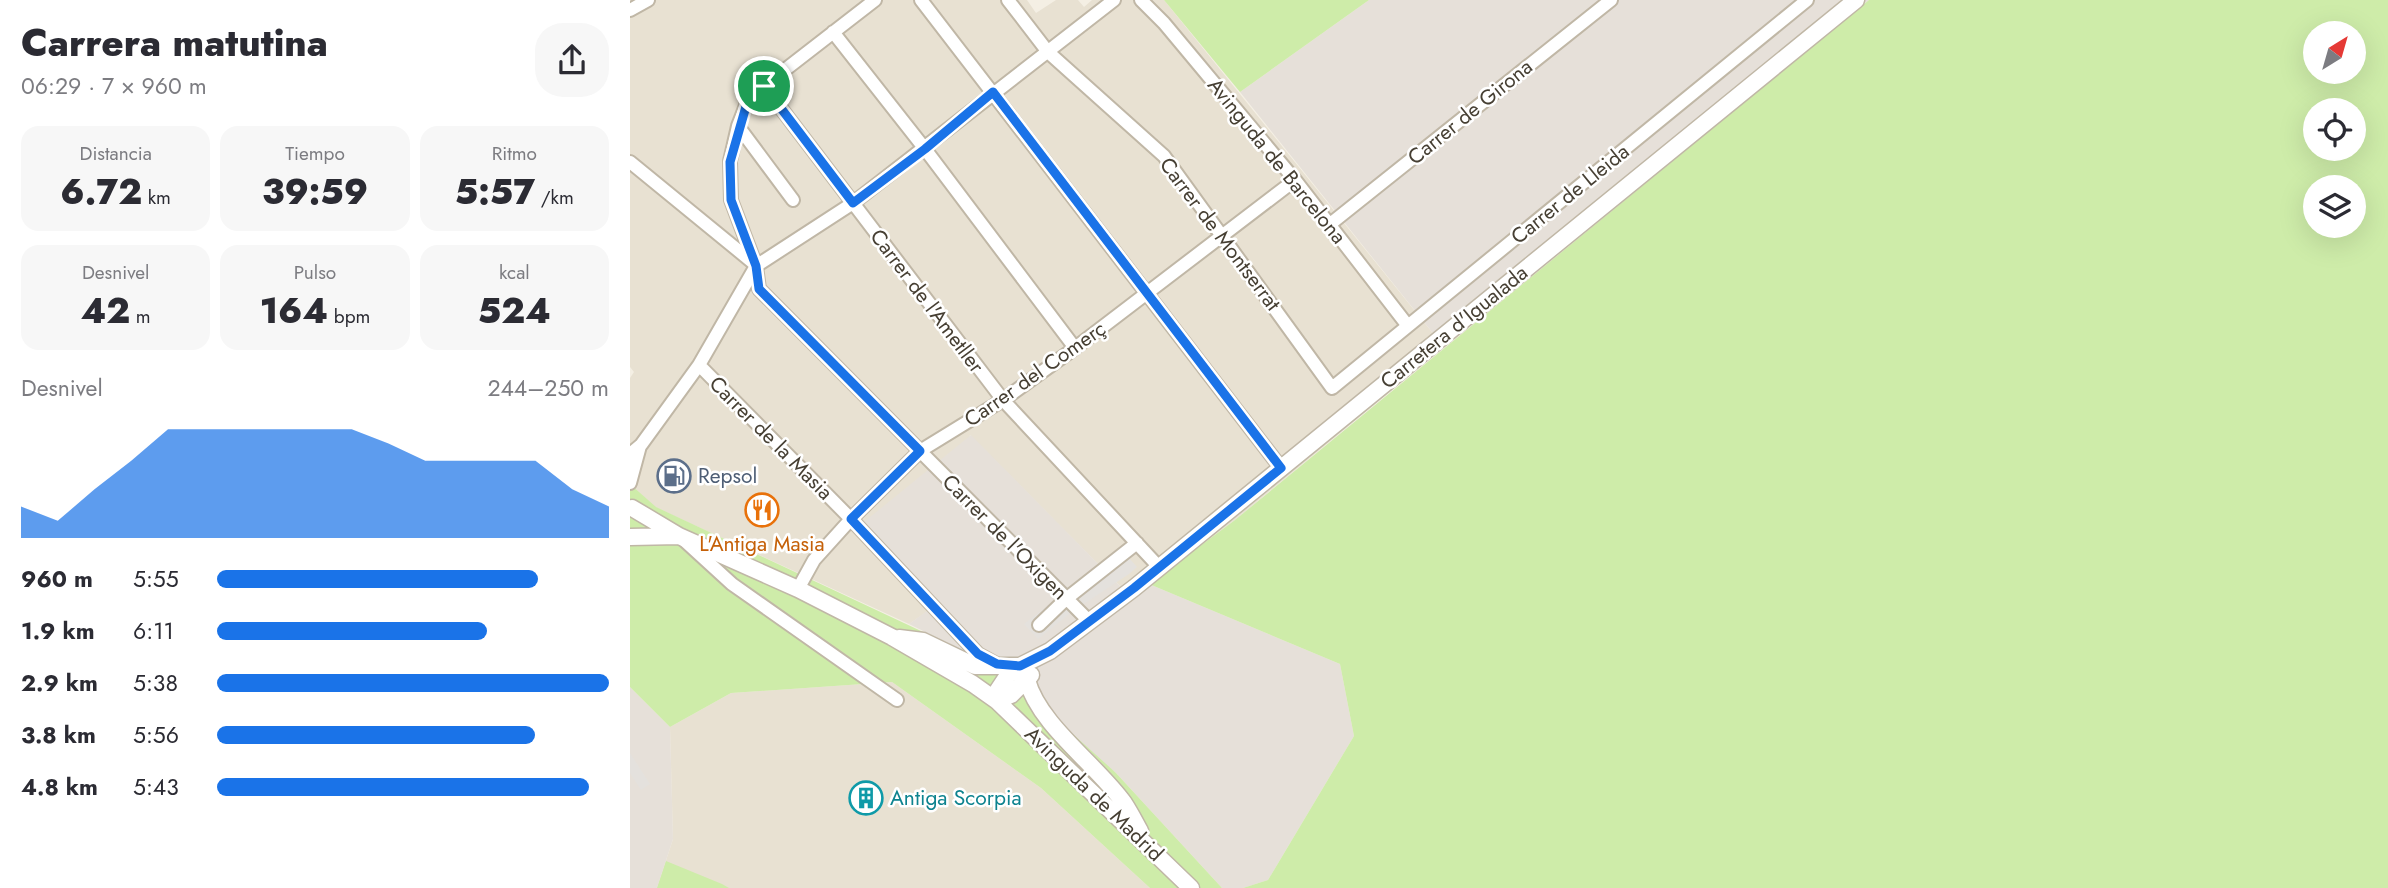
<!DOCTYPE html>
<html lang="es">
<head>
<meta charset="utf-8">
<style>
	:root { --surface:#fff; --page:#f7f7f7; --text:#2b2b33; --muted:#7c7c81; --accent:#1a73e8 }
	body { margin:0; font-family:Jost,sans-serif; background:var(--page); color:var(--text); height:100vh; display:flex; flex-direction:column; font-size:26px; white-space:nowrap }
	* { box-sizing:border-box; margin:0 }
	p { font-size:23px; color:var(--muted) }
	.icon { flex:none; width:38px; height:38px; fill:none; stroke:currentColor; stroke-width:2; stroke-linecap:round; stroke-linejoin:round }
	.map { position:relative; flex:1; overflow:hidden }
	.sheet { display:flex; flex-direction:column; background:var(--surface); width:630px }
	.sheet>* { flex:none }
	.needle { width:46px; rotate:37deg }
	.controls { position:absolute; left:1673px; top:21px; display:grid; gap:14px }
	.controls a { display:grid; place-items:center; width:63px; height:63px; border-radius:50%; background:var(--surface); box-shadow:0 7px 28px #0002; font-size:35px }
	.pin { position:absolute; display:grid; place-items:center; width:60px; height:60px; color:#fff; margin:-30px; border:4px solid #fff; border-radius:50%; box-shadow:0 2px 7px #0007 }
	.round { display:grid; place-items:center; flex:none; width:74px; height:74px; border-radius:28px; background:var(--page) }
	.head { display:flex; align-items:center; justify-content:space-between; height:119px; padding:0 21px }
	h1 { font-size:38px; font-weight:800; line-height:52px }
	.figures { display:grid; grid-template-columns:repeat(3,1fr); gap:10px; height:119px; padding:7px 21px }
	.figures div { display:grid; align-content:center; border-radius:18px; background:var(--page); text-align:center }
	.figures b { font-size:35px; font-weight:800 }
	.figures small { font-size:19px; font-weight:400 }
	.figures p { font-size:19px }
	.chart { height:196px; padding:14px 21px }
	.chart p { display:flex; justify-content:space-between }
	.chart svg { width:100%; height:126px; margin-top:7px; fill:var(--accent); opacity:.7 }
	ul { padding:0 21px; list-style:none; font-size:23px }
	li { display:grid; grid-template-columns:112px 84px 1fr; align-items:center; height:52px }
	li i { height:18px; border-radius:9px; background:var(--accent) }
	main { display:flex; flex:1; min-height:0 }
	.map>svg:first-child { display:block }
</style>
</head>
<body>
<main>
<section class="sheet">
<div class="head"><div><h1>Carrera matutina</h1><p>06:29 · 7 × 960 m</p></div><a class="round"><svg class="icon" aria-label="share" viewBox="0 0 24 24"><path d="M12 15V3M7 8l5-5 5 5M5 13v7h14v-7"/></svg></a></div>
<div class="figures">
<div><p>Distancia</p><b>6.72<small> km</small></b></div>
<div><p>Tiempo</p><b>39:59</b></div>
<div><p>Ritmo</p><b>5:57<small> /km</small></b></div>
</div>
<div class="figures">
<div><p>Desnivel</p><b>42<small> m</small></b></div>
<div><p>Pulso</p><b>164<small> bpm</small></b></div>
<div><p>kcal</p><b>524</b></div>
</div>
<div class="chart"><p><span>Desnivel</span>244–250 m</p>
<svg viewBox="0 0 160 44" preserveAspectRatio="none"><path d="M0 44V33L10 38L20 27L30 17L40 6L50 6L60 6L70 6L80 6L90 6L100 11L110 17L120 17L130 17L140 17L150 27L160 33V44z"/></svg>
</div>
<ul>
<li><b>960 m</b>5:55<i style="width:82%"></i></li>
<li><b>1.9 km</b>6:11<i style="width:69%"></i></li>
<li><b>2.9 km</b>5:38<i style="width:100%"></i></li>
<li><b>3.8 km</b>5:56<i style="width:81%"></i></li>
<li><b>4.8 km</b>5:43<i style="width:95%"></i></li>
</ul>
</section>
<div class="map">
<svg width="1758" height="888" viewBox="0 0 1758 888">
	<rect width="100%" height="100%" fill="#f4efe4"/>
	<!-- residential -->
	<path fill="#e8e1d2" d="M 0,0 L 397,0 L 406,13 L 426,0 L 448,0 L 454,7 L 462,0 L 534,0 L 814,347 L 605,520 L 519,584 L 492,588 L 340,435 L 308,604 L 279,624 L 25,507 L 0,484 L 0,378 L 4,372 L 0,367 Z
		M 262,682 L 411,788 L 520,888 L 27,888 L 43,839 L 40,727 L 101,693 Z"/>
	<!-- industrial -->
	<path fill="#e6e0d9" d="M 739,0 L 1239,0 L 814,347 L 610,92 Z
		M 341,435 L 492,588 L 519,584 L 710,664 L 724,736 L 638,880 L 613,888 L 592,888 L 486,773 L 338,653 L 279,624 L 308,603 L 234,522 Z
		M 0,687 L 40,727 L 43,839 L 27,888 L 0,888 Z"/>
	<!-- green -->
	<path fill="#ceeca9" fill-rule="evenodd" d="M 534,0 L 739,0 L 610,92 Z
		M 1239,0 L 1758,0 L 1758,888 L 613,888 L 638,880 L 724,736 L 710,664 L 519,584 L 605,520 ZM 1685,33 L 1724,33 L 1724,72 L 1685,72 ZM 1685,110 L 1724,110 L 1724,149 L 1685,149 ZM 1685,187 L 1724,187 L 1724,226 L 1685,226 Z
		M 0,484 L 26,507 L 338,653 L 402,697 L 486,773 L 592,888 L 520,888 L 411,788 L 262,682 L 101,693 L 40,727 L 0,687 Z
		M 36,861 L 92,884 L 99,888 L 27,888 Z"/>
	<!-- parking -->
	<path fill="#e4e1dd" d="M 491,549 L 507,567 L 499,574 L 443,611 L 408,639 L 394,624 Z
		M 0,753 L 20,784 L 11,790 L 0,773 Z"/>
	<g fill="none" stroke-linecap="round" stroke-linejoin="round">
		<defs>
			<path id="minor" d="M 245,0 L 134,86 L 117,103 L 108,126 L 100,161 L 101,200 L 126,266 L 129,289 L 460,622
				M 291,0 L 651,468
				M 378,0 L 418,52 L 534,156 L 702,388 L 1177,0
				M 511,0 L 534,23 L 665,180 L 778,326
				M 0,10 L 18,0
				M 203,32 L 295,149 L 445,348
				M 134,86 L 373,400 L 529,567
				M 108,126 L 163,200
				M 0,162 L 126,265
				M 699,225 L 981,0
				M 69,365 L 221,519 L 348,654 L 370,666
				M 0,454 L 11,445 L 69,365 L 126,266 L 223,203 L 484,0
				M 0,483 L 10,446
				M 55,541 L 102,584 L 267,700
				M 168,589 L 184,560 L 221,519 L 290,451 L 373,400 L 445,348 L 665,180
				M 409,625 L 436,599 L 507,543"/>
			<path id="tertiary" d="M 2,508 L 49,536 L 168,589 L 262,637 L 343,684 L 367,701 L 561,888
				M 0,537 L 49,536
				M 269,638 L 293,641 L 345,666 L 390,666
				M 397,680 C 409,725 467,765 494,803 C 500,812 505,822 510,831
				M 367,701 L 368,690 L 378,675 L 390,666 L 420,651 L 504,588 L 1226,0
				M 367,701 L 381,695 L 401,675"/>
		</defs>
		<!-- minor casing -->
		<use href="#minor" stroke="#c0b7a6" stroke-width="16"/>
		<!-- tertiary casing -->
		<use href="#tertiary" stroke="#c0b7a6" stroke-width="19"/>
		<!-- minor -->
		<use href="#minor" stroke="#fff" stroke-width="12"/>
		<!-- tertiary -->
		<use href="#tertiary" stroke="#fff" stroke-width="16"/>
	</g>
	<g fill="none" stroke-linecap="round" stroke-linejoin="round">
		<defs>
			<path id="route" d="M 134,86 L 223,203 L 295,149 L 363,92 L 651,468 L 504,588 L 420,651 L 390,666 L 367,664 L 348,654 L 221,519 L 290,451 L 129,289 L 126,266 L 101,200 L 100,162 L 117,103 Z"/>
		</defs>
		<!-- route casing -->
		<use href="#route" stroke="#fff" stroke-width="14"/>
		<!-- route -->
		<use href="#route" stroke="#1a73e8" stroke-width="9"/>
	</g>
	<!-- icons -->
	<defs>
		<symbol id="fuel-ring" viewBox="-11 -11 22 22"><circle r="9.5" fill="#fff" stroke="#5c6f8a" stroke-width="1.5"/><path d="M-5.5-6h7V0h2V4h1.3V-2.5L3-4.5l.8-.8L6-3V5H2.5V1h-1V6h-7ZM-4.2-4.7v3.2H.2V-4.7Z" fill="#5c6f8a"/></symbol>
		<symbol id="restaurant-ring" viewBox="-11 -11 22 22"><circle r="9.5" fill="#fff" stroke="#e8710a" stroke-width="1.5"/><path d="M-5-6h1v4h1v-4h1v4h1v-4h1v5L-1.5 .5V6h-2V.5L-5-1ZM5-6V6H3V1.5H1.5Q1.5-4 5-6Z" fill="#e8710a"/></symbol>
		<symbol id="building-ring" viewBox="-11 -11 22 22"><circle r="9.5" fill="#fff" stroke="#0f9aa8" stroke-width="1.5"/><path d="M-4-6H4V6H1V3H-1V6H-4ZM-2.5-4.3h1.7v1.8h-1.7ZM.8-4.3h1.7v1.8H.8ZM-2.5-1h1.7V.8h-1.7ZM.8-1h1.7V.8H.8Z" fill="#0f9aa8"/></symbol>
	</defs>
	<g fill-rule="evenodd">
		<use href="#fuel-ring" x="25" y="457" width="38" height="38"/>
		<use href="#restaurant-ring" x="113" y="491" width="38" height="38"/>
		<use href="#building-ring" x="217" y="779" width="38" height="38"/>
	</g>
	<g text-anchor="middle" stroke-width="5" stroke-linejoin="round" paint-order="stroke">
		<!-- street labels -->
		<g font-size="21" fill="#463f33" stroke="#fff">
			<text transform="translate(840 112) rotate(-39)" y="7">Carrer de Girona</text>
			<text transform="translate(647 161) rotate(51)" y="7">Avinguda de Barcelona</text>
			<text transform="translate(940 194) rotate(-39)" y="7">Carrer de Lleida</text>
			<text transform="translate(590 234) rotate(53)" y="7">Carrer de Montserrat</text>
			<text transform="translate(297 301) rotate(53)" y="7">Carrer de l'Ametller</text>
			<text transform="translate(824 327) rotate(-39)" y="7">Carretera d'Igualada</text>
			<text transform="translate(405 374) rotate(-35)" y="7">Carrer del Comerç</text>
			<text transform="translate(141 438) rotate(45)" y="7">Carrer de la Masia</text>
			<text transform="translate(375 537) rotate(45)" y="7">Carrer de l'Oxigen</text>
			<text transform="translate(464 794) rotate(44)" y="7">Avinguda de Madrid</text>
		</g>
		<!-- service labels -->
		<g font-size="21" fill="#4e5e75" stroke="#fff" text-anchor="start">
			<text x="68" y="483">Repsol</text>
		</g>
		<!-- food labels -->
		<g font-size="21" fill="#c56008" stroke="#fff">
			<text x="132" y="551">L'Antiga Masia</text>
		</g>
		<!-- culture labels -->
		<g font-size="21" fill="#0d838f" stroke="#fff" text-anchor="start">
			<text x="260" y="805">Antiga Scorpia</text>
		</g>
	</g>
</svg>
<div class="controls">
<a><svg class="needle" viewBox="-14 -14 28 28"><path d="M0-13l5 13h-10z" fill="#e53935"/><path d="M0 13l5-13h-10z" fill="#7c7c81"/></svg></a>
<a><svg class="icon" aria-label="locate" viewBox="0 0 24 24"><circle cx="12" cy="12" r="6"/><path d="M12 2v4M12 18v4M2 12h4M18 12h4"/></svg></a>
<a><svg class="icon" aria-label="layers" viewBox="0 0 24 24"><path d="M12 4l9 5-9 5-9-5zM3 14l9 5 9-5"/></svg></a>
</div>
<div class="pin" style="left:134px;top:86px;background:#1e9e55"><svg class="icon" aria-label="arrive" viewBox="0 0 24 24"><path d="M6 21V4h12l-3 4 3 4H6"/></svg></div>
</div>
</main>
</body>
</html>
